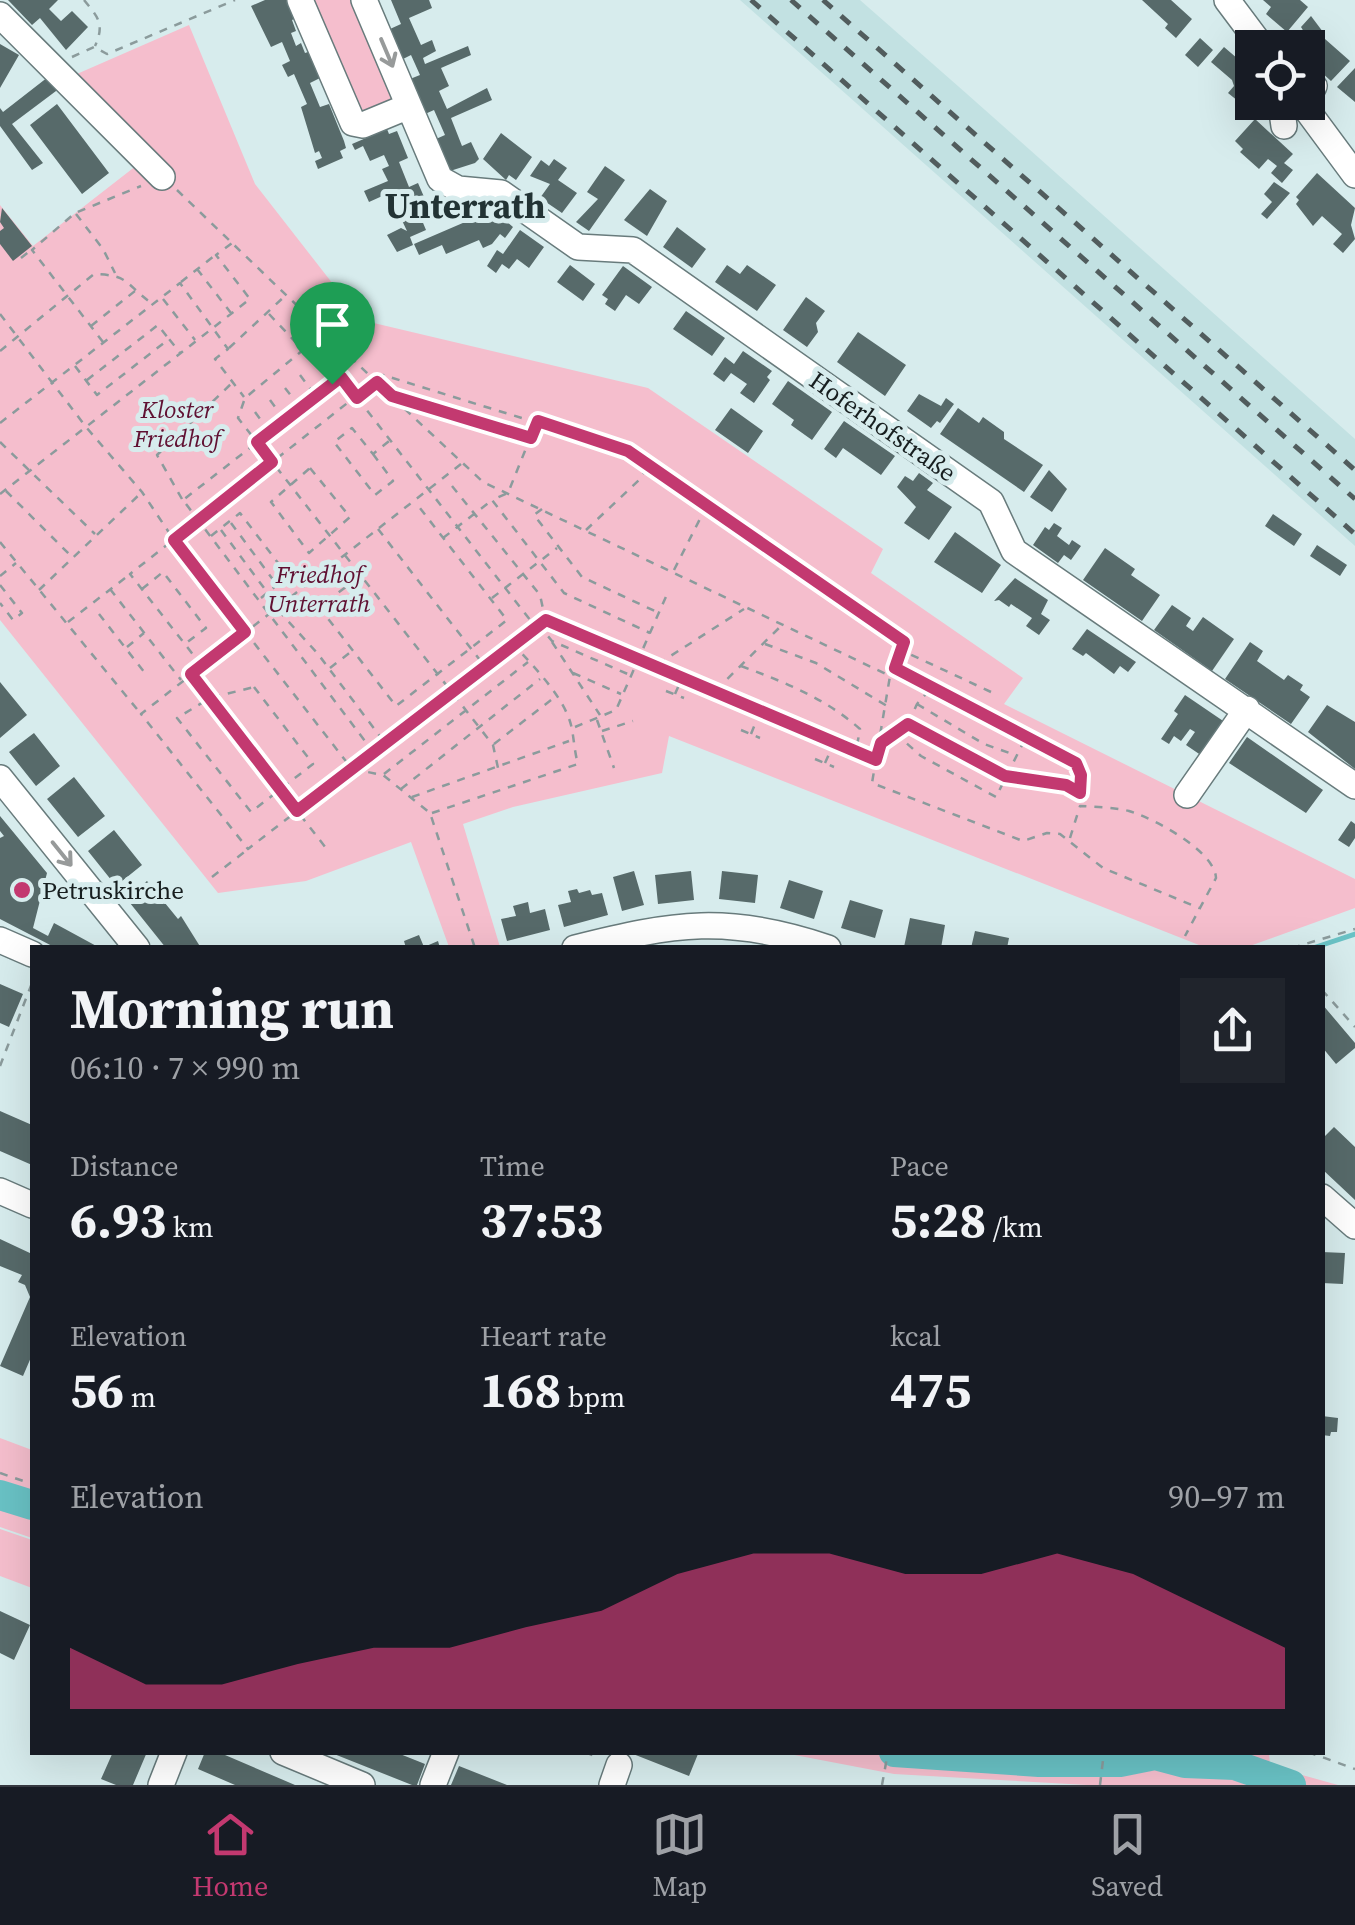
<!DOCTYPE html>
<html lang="en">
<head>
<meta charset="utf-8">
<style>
	:root { --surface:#171b24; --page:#20242c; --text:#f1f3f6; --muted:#9ea1a6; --line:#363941; --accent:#c33970 }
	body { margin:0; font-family:"Source Serif 4",serif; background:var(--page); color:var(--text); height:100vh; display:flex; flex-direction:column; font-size:38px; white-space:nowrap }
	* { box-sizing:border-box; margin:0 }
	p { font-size:32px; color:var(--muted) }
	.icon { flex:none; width:55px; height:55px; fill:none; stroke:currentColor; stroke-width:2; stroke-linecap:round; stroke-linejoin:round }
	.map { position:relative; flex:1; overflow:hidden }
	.side { position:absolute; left:30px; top:945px; width:1295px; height:810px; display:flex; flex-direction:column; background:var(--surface); border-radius:0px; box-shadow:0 10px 40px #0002 }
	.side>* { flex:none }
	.fabs { position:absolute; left:1235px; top:30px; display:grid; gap:20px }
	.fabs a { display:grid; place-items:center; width:90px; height:90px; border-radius:0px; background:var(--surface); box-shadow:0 10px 40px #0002; font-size:50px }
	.pin { position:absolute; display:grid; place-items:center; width:85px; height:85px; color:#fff; margin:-102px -42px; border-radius:50% 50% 50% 0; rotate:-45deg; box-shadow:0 0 10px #0007 }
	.pin .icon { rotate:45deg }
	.round { display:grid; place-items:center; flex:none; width:105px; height:105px; border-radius:0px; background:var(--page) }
	.headline { display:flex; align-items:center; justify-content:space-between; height:170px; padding:0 40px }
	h1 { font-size:55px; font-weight:700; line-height:75px }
	.stats { display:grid; grid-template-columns:repeat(3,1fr); gap:15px; height:170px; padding:10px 40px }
	.stats div { display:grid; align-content:center }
	.stats b { font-size:50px; font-weight:700 }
	.stats small { font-size:28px; font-weight:400 }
	.stats p { font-size:28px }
	.chart { height:280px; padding:20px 40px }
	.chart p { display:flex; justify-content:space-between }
	.chart svg { width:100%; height:180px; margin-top:10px; fill:var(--accent); opacity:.7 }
	.dock { display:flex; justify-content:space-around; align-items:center; height:140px; border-top:2px solid var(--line); background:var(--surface); font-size:28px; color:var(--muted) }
	.dock a { display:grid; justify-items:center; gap:5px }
	.dock .on { color:var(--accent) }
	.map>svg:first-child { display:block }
</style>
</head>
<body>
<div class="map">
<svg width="1355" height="1785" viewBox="0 0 1355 1785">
	<rect width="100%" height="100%" fill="#d7eced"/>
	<!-- built -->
	<path fill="#c2e1e2" d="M 740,0 L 860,0 L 967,94 L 1355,439 L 1355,546 Z"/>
	<!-- green -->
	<path fill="#f5becd" d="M 313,0 L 351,0 L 394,101 L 363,115 Z
		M 189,25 L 255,184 L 361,320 L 648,388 L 883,549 L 871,573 L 1023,678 L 1004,704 L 1355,879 L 1355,908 L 1247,947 L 1204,947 L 669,736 L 662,773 L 513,807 L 463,824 L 500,947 L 449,947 L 411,842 L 306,881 L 218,893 L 0,620 L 0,205 L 33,246 L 150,155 L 70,77 Z
		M 0,1438 L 32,1450 L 32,1538 L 0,1527 Z
		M 0,1529 L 32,1540 L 32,1588 L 0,1576 Z
		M 784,1753 L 1269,1753 L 1270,1766 L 1338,1785 L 1087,1785 L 894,1774 Z"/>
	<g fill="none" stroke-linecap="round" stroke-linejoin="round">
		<!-- stream -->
		<path stroke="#69c2c5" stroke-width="5" d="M 1313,948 L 1355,934
			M 1039,1762 L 1044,1752"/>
		<!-- river -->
		<path stroke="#69c2c5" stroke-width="30" d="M 0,1495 L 32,1505
			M 894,1752 L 1039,1762 L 1120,1762 L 1155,1755 L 1185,1763 L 1235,1765 L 1291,1785"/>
	</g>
	<!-- building -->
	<path fill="#576a6a" d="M 8,0 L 58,0 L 49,9 L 61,21 L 72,11 L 88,27 L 66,50 L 40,18 L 32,25 Z
		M 265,0 L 288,0 L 296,18 L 292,20 L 296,31 L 291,33 L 296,46 L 301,43 L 305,53 L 308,52 L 320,78 L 310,83 L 320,107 L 329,104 L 344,141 L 346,148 L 340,151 L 343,158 L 318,169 L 315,161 L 322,158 L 319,151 L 315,153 L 301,107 L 307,104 L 294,74 L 288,77 L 282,65 L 290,61 L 282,42 L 271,47 L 251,6 Z
		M 391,0 L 429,0 L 432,8 L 409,18 L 421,45 L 432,40 L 436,51 L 423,58 L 425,64 L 468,46 L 471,55 L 441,68 L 449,86 L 439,91 L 447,109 L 487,88 L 492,100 L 451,118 L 462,146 L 471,142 L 479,159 L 475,163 L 450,171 L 436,139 L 445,135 L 434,110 L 425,114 L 410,79 L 420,75 L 411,55 L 403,59 L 390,29 L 401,24 Z
		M 1142,0 L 1171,0 L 1192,19 L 1176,38 L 1165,28 L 1168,24 Z
		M 1263,0 L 1300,0 L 1308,7 L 1287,32 L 1266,14 L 1271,7 Z
		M 1311,16 L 1323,32 L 1316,41 L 1320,44 L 1325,39 L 1350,61 L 1331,81 L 1308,60 L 1308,48 L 1298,48 L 1307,37 L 1301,27 Z
		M 1200,38 L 1213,50 L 1198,67 L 1185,55 Z
		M 0,44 L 19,55 L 0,88 Z
		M 1224,47 L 1252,71 L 1252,94 L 1243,105 L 1228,93 L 1234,86 L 1232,80 L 1211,62 Z
		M 1355,68 L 1355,102 L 1337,87 Z
		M 48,77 L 60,88 L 12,124 L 43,163 L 32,170 L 0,126 L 0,108 L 3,112 Z
		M 57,104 L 109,173 L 82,194 L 30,125 Z
		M 1255,119 L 1293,154 L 1284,163 L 1293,170 L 1282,183 L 1271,173 L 1277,166 L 1268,159 L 1259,169 L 1240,152 L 1243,149 L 1235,141 Z
		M 387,129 L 389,134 L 397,131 L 408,158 L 399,162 L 409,187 L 418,183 L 431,213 L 421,218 L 426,230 L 410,237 L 413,245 L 397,252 L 387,235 L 401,228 L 407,231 L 389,193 L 369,202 L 364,191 L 388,181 L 382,169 L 389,166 L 384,155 L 370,161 L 363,146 L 355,150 L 352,144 Z
		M 501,133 L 532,157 L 516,180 L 509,175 L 506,180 L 483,159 Z
		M 554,159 L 567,168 L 558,180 L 577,193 L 562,213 L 540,198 L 550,184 L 530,176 L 541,160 L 549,166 Z
		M 605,166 L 625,180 L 589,231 L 576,222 L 598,199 L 587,192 Z
		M 1317,173 L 1355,208 L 1351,225 L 1355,239 L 1343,253 L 1333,244 L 1342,234 L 1322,216 L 1313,226 L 1296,204 L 1299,200 L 1296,197 Z
		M 1274,182 L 1290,193 L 1267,219 L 1261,214 L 1272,202 L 1264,194 Z
		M 650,189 L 667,201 L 647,236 L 624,220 Z
		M 490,207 L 513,227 L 505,238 L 500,234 L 492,244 L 483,248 L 479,240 L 446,254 L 442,245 L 419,255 L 414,244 L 486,213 Z
		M 2,208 L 32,246 L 13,261 L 0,244 L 0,231 L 4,228 L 0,222 Z
		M 677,227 L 706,249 L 692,268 L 663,247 Z
		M 520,230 L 544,247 L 529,268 L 517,259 L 509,269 L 502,264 L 496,273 L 487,266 L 497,250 L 503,254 Z
		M 570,265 L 595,284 L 583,301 L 557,282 Z
		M 727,265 L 740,274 L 747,265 L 776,285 L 757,311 L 715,282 Z
		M 623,266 L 652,287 L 639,304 L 626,295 L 615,311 L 605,304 L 608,299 L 602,295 Z
		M 806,297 L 825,311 L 816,323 L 818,332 L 807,347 L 783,330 Z
		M 686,311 L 725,338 L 712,356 L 673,329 Z
		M 858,332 L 906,365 L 885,396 L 837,362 Z
		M 743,351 L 772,371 L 767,377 L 770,380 L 754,403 L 740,393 L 747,384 L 731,373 L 724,382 L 713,374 L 725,357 L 734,364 Z
		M 788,381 L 832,412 L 812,440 L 791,425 L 794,420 L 772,404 Z
		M 919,394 L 941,406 L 946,398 L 954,404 L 940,423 L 937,421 L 931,428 L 907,411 Z
		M 731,408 L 763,431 L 748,453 L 715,430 Z
		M 958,408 L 979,423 L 983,417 L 1004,432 L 1004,439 L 1043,465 L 1024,492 L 940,434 Z
		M 844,421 L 895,456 L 881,475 L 843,448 L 836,458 L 824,449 Z
		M 1049,470 L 1067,489 L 1052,512 L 1030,497 Z
		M 919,473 L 933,483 L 927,490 L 952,507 L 929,540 L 904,523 L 916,507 L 897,487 L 905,476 L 913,481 Z
		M 1273,514 L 1302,534 L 1294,546 L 1265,526 Z
		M 1054,523 L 1062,528 L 1057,536 L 1069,545 L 1072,540 L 1081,546 L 1071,560 L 1064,555 L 1058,563 L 1033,545 L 1045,527 L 1049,530 Z
		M 955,532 L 1001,565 L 982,593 L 934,562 Z
		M 1317,545 L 1347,565 L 1340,576 L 1310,556 Z
		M 1105,548 L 1135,569 L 1131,575 L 1160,595 L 1142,621 L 1083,580 Z
		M 1015,578 L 1048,600 L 1041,614 L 1050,620 L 1039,635 L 1026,626 L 1032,618 L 1011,604 L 1009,607 L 999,600 L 994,601 Z
		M 1172,605 L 1191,618 L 1186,626 L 1193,631 L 1203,617 L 1234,639 L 1212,671 L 1154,630 Z
		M 1087,629 L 1136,662 L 1128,672 L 1120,666 L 1114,674 L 1086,653 L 1083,656 L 1072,649 Z
		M 1250,642 L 1263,651 L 1257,661 L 1284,680 L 1288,675 L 1303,685 L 1300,690 L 1310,697 L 1291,724 L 1225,679 Z
		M 0,682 L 27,715 L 0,738 Z
		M 1185,695 L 1232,727 L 1208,760 L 1186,745 L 1195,732 L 1190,729 L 1181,741 L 1174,736 L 1169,744 L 1161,739 L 1178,714 L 1174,711 Z
		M 1327,705 L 1355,722 L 1355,769 L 1308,732 Z
		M 34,733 L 60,766 L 36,786 L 9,752 Z
		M 1247,737 L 1323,790 L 1306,813 L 1229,763 Z
		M 74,777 L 105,816 L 78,837 L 47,799 Z
		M 0,816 L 47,873 L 33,928 L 48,936 L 54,923 L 100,948 L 56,948 L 0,919 L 0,838 L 4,836 L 0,831 Z
		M 1351,821 L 1355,824 L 1355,838 L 1349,847 L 1338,840 Z
		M 114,830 L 142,865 L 116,886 L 88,851 Z
		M 634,871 L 644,905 L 622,911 L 613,877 Z
		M 691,871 L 694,900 L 658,904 L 655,875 Z
		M 722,871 L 758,875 L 755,903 L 719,899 Z
		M 789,880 L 823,891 L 814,919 L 780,908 Z
		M 147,881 L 178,919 L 181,916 L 201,948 L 166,948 L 126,898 Z
		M 577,889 L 579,893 L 590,890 L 592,895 L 602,893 L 608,915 L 564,927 L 558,905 L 571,902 L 568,891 Z
		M 850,900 L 883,910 L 875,938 L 841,928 Z
		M 528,902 L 530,913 L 545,909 L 550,930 L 507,941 L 501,919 L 516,916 L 513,906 Z
		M 910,918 L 945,925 L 941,948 L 904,947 Z
		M 975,931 L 1009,938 L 1007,948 L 971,948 Z
		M 419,935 L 424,947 L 438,941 L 440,948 L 406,948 L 404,941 Z
		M 0,984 L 23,994 L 9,1027 L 0,1023 Z
		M 1322,1004 L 1355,1043 L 1355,1048 L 1336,1064 L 1322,1047 Z
		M 0,1111 L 32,1125 L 32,1165 L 0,1151 Z
		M 1334,1127 L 1355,1147 L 1355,1200 L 1322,1169 L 1322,1139 Z
		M 0,1239 L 32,1254 L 32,1355 L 23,1376 L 0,1366 L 30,1297 L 25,1285 L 18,1282 L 22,1275 L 0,1266 Z
		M 1322,1252 L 1345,1253 L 1343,1284 L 1322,1283 Z
		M 1322,1416 L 1338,1418 L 1337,1432 L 1331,1432 L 1330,1436 L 1322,1435 Z
		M 0,1611 L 30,1625 L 14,1660 L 0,1653 Z
		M 113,1752 L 147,1752 L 133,1785 L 116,1785 L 101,1779 Z
		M 205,1752 L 218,1752 L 295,1785 L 235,1785 L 198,1769 Z
		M 329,1752 L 395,1752 L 425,1764 L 417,1785 L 412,1785 Z
		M 628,1752 L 694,1752 L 698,1754 L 689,1776 Z
		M 459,1766 L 507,1785 L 451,1785 Z"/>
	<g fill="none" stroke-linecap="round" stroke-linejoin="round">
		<defs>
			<path id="minor" d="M 300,0 L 353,123 L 363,125 L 409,106 L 440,179 L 458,189 L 501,193 L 578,247 L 633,250 L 991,502 L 1014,551 L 1355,786
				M 364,0 L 409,106
				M 1227,0 L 1263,48
				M 0,15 L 162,177
				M 1308,79 L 1314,86 L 1308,97
				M 1301,102 L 1355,175
				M 1284,126 L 1282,112 L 1286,102
				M 0,778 L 137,948
				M 1187,795 L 1247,709
				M 0,940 L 32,954
				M 575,948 C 674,923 728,914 828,948
				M 0,1191 L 32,1205
				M 1322,1197 L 1355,1226
				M 283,1752 L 362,1785
				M 161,1785 L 174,1752
				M 433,1785 L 446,1752
				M 612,1785 L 619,1765"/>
		</defs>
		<!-- minor casing -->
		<use href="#minor" stroke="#687b7c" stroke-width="28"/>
		<!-- path -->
		<path stroke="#8b9b9c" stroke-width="2.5" stroke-dasharray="8 8" stroke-linecap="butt" d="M 84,0 C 98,17 105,24 95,46
			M 72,57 L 94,47 L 107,54 L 235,0
			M 177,190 L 392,397 L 531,438
			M 76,214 L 103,249 L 115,273
			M 21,258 L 31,250
			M 197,269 L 231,313
			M 181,282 L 214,256
			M 163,299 L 195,340
			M 0,314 L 86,427 L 142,492 L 174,540 L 352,769 L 383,775 L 430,813 L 475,948
			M 269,314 L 303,350 L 245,398 L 238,418 L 493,745 L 498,768
			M 91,326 L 135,291
			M 103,342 L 32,250 L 75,213 L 141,186
			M 229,348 L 286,295
			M 0,351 L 94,274 C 130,275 125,284 150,302
			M 316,363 L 332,382
			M 75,366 L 97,395 L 169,339 L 181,354
			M 300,375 L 315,395
			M 87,380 L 158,325 L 168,338
			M 285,388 L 300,407
			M 393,398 L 483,482 L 888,675
			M 270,400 L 284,419
			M 255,412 L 269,431
			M 537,421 L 508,493 L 492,500 L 564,593 L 650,633
			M 0,423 L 180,283 L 228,349 L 215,359 L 244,397
			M 0,442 L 95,534
			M 373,454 L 393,481 L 375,495 L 334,442 L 352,428 L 373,454 L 389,441
			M 461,464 L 141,714 L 248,849 L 545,619
			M 310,468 L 350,517 L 309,553 L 271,502 Z
			M 452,486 L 540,595 L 545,618
			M 6,491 L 71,556
			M 0,494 L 250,299 L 216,255 L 232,243
			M 182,499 L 157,455 L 233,382
			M 542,509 L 534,515 L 582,577 L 657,612
			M 231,523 L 277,585
			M 378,529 L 483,664
			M 221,530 L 267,592
			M 586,530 L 639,480 L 647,468
			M 211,536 L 240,513 L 288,576 L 261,598
			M 443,538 L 491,501
			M 0,542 L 141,714
			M 674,570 L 706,507
			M 0,576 L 16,563
			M 358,578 L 319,607 L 396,706 L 507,620 L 416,503
			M 0,585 L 22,613 L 13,620 L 0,603
			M 110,589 L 181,680
			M 142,589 L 163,572 L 206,628 L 186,643
			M 39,590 L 141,493
			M 492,598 L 557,548
			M 278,610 L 318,654 L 385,743
			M 99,614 L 148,677
			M 547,620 L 875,760
			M 68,622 L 129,575
			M 538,624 L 552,641 L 630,675
			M 552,642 L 600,715
			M 765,644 L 816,663 L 887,706
			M 127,647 L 144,633
			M 658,664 L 744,609
			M 202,666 L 130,574 L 383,375 L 628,451 L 904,642 L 903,651
			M 741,666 C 784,682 825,698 860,729 L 856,751
			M 330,668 L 352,651
			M 895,668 L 931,686
			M 573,673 L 621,694
			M 192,676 L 326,848
			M 254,687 L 313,764 L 251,812 L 177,718 L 210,698 Z
			M 716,690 L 782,625
			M 666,691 L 684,698
			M 991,692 L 903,651 L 890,676 L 872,783 L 1023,841 L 1047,833 L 1060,834 L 1103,868 L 1199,908
			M 675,694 L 682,678
			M 917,704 L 984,744 L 1015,755
			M 597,720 L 614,768
			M 910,725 L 1005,776 L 1066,785 L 1080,793
			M 575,727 L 616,710 L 668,592
			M 741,730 L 760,738
			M 602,731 L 633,721
			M 895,733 L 921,756 L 996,797 L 1026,737
			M 751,734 L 760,712
			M 882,742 L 908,724 L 917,704 L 933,686 L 1076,763 L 1081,775 L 1080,806
			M 494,744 L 555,697
			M 374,753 L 183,500 L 341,377 L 534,625
			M 815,759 L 834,767
			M 825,763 L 834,743
			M 384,774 L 528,662
			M 401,789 L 540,679
			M 412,797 L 569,741
			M 432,813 L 578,764 C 574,750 574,737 571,725 C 564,697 534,667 515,646
			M 1070,838 L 1080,806 C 1096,807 1113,807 1129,811 C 1153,818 1215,851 1216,878 L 1185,936
			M 212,877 L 247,850
			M 1292,948 L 1355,929
			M 1322,990 L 1355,1027
			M 0,1066 L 32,983
			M 0,1473 L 32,1484
			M 585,1752 L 599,1758
			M 1308,1752 L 1355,1769
			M 882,1785 L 888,1752
			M 1100,1785 L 1104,1752"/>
		<!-- minor -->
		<use href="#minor" stroke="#fff" stroke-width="25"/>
		<!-- rail -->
		<path stroke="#515c5d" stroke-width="5" stroke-dasharray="12 12" stroke-linecap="butt" d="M 751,0 L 1355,534
			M 791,0 L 1355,499
			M 823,0 L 1355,470"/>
	</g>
	<!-- one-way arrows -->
	<defs><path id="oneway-shaft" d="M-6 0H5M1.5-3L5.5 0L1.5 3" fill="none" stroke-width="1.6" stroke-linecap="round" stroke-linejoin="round" transform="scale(2.5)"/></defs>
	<g stroke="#979a9a">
		<use href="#oneway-shaft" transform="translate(387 53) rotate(67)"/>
		<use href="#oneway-shaft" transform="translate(62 854) rotate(51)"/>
	</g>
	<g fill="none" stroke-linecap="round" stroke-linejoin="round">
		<defs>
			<path id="route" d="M 341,377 L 357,398 L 377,382 L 392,396 L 531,438 L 538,421 L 628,451 L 904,642 L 895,668 L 1076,763 L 1081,775 L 1080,793 L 1066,785 L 1005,776 L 908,724 L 881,743 L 876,760 L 546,620 L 297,811 L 191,674 L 245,632 L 174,540 L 272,462 L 257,442 Z"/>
		</defs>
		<!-- route casing -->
		<use href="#route" stroke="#fff" stroke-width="20"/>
		<!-- route -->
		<use href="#route" stroke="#c33970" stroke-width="12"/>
	</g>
	<!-- markers -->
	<circle fill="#c33970" stroke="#d7eced" stroke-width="4" cx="22" cy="890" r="10"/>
	<g text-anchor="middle" stroke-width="10" stroke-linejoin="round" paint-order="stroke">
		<!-- park labels -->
		<g font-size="25" font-style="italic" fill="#601032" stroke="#d7eced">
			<text x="177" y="418">Kloster<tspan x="177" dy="29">Friedhof</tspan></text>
			<text x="319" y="583">Friedhof<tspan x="319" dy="29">Unterrath</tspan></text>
		</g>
		<!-- street labels -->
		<g font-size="25" fill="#171e1f" stroke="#d7eced">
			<text transform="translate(883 426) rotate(35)" y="9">Hoferhofstraße</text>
		</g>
		<!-- poi labels -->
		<g font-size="25" fill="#171e1f" stroke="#d7eced" text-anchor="start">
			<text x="42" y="899">Petruskirche</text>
		</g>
		<!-- district labels -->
		<g font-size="35" font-weight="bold" fill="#223334" stroke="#d7eced">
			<text x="465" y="218">Unterrath</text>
		</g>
	</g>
</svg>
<div class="fabs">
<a><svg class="icon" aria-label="locate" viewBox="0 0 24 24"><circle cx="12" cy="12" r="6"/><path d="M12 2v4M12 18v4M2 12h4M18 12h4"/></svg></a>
</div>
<div class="pin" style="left:332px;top:384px;background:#1e9e55"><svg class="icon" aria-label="arrive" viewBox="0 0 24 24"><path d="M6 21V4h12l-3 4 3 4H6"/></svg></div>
<section class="side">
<div class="headline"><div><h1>Morning run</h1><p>06:10 · 7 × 990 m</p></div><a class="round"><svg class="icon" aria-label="share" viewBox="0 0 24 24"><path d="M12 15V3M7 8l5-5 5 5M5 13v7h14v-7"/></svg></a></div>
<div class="stats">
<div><p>Distance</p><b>6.93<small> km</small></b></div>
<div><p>Time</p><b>37:53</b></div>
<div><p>Pace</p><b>5:28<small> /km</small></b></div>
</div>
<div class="stats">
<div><p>Elevation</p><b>56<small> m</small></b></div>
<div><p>Heart rate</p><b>168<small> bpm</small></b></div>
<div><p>kcal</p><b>475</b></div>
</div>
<div class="chart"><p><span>Elevation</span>90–97 m</p>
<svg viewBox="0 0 160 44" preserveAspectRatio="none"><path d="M0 44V29L10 38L20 38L30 33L40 29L50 29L60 24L70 20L80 11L90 6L100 6L110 11L120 11L130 6L140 11L150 20L160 29V44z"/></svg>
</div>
</section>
</div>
<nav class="dock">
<a class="on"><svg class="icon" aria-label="home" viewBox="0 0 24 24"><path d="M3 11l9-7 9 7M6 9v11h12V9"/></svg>Home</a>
<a><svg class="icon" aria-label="map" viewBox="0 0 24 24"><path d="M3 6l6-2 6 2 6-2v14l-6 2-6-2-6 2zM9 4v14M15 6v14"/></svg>Map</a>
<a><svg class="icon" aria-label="saved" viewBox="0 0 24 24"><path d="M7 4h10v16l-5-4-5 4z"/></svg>Saved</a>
</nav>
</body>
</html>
